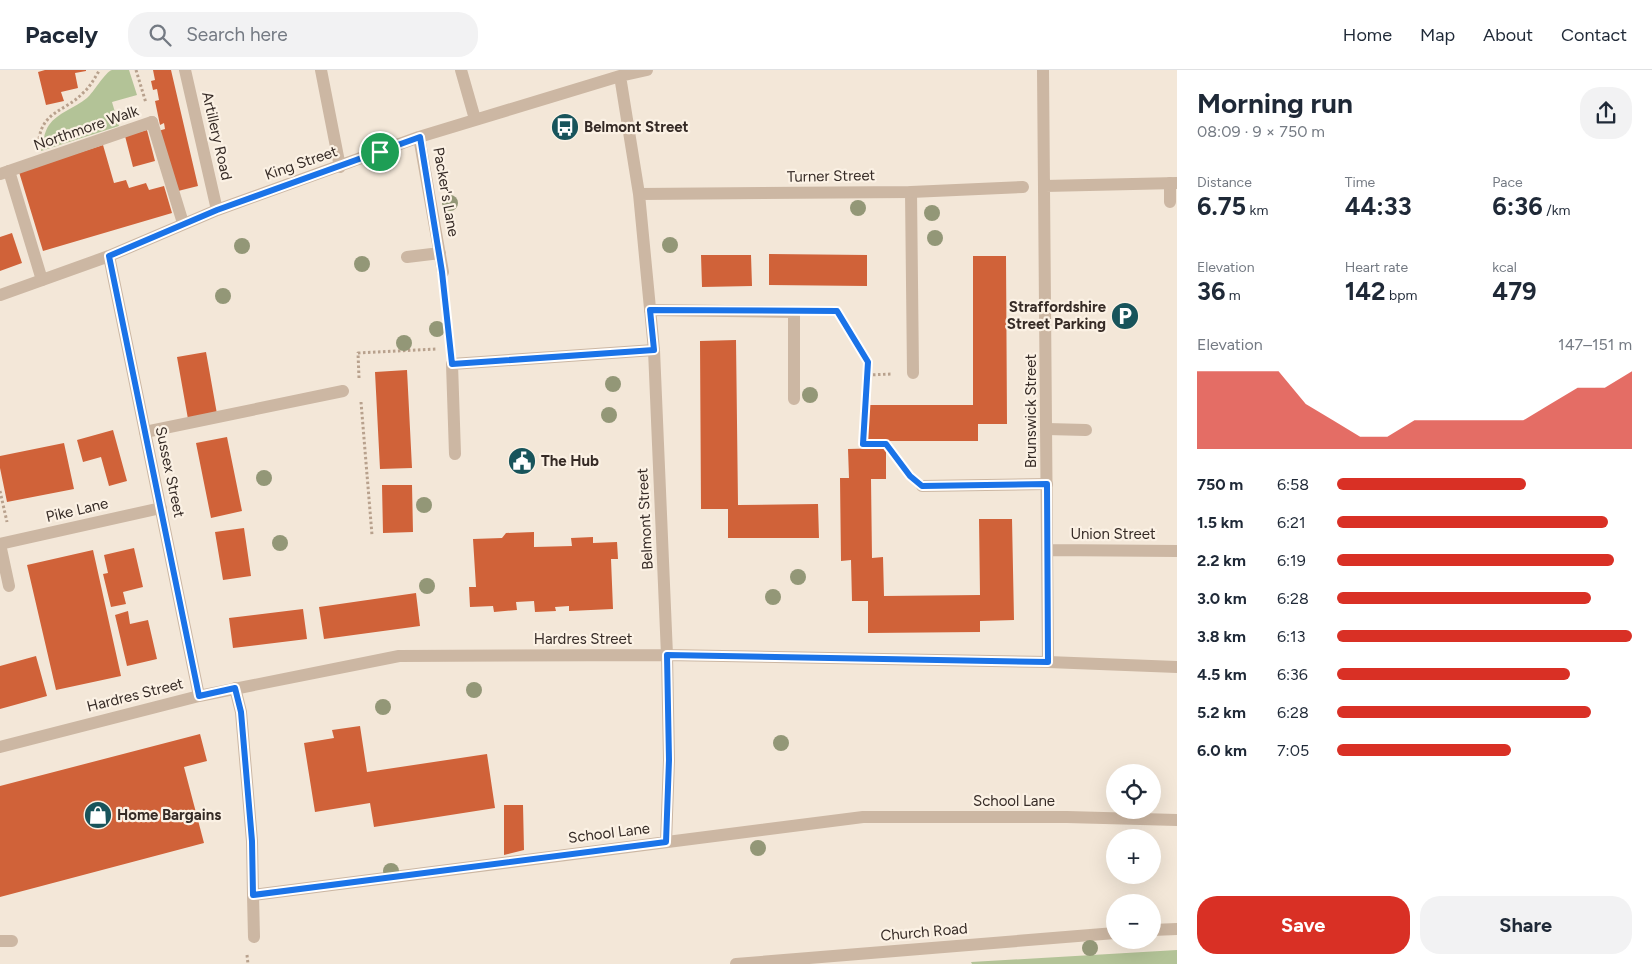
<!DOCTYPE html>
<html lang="en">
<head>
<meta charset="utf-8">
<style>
	:root { --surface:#fff; --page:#f2f2f3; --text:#1f2937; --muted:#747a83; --line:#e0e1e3; --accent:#d93025 }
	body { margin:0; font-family:Figtree,sans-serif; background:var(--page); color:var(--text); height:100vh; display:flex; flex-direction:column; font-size:19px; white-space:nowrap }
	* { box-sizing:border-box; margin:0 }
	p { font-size:16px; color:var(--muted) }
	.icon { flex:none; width:28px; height:28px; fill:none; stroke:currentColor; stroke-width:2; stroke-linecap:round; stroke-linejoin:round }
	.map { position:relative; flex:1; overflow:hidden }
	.panel { display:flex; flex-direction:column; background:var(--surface); width:475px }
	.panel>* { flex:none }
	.controls { position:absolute; left:1106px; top:694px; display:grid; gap:10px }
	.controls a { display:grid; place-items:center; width:55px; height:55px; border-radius:50%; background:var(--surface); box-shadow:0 5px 20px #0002; font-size:25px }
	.pin { position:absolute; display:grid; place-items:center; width:42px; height:42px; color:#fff; margin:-21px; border:2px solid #fff; border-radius:50%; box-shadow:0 1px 5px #0007 }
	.round { display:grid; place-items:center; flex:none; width:52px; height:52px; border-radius:20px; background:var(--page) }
	.headline { display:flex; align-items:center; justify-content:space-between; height:85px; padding:0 20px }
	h1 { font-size:28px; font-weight:700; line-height:38px }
	.stats { display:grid; grid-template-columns:repeat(3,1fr); gap:8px; height:85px; padding:5px 20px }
	.stats div { display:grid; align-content:center }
	.stats b { font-size:25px; font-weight:700 }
	.stats small { font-size:14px; font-weight:400 }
	.stats p { font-size:14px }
	.chart { height:140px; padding:10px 20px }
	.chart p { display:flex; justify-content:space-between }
	.chart svg { width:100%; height:90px; margin-top:5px; fill:var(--accent); opacity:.7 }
	.cta { display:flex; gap:10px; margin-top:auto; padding:10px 20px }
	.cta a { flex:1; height:58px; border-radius:20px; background:var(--accent); color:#fff; font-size:20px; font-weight:700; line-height:58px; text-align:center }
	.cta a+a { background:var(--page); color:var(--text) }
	ul { padding:0 20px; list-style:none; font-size:16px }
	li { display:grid; grid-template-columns:80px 60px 1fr; align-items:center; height:38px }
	li i { height:12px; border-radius:6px; background:var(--accent) }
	header { display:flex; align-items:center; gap:30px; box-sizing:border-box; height:70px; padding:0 25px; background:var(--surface); border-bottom:1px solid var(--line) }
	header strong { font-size:24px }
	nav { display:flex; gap:28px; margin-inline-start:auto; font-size:18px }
	.search { width:350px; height:45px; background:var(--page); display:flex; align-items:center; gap:12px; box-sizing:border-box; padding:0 18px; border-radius:20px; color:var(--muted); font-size:19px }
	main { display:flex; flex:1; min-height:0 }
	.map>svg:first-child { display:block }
</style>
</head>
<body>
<header>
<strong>Pacely</strong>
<div class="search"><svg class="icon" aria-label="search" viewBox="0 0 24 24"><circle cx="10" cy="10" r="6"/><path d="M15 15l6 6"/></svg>Search here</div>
<nav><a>Home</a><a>Map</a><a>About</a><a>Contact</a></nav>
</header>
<main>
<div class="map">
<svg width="1177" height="894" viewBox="0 0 1177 894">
	<rect width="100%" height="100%" fill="#f3e7d8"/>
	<!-- green -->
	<path fill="#b3c397" d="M 112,0 L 129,0 L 137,25 L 112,32 L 119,56 L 41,81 C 43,73 44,62 49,55 C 57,43 75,38 87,28 C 94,22 105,2 112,0 Z
		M 1177,880 L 1177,894 L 972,894 L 971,892 Z"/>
	<!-- building -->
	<path fill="#d06239" d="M 45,0 L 86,0 L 86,1 L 75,3 L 78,18 L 61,22 L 64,31 L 46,35 L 38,2 Z
		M 153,0 L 171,0 L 198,116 L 178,121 L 158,61 L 165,59 L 164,53 L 160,55 L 155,31 L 159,30 L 157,19 L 153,20 L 151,11 L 155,10 Z
		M 147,60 L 155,91 L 133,97 L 125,66 Z
		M 103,75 L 114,113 L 126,110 L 129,118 L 146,113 L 149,120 L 164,116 L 172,143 L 43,181 L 19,102 Z
		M 12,163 L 22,193 L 0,201 L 0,167 Z
		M 769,184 L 867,185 L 867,216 L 769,215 Z
		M 701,185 L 751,185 L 752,216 L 702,217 Z
		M 973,186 L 1006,186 L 1007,354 L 978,354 L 978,371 L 866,371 L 866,335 L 973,335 Z
		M 736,270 L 738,435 L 818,434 L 819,468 L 728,468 L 728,439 L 701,439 L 700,271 Z
		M 206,282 L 217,344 L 188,349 L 177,287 Z
		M 407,300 L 412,398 L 380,399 L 375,302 Z
		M 113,360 L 127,411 L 109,416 L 101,387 L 83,392 L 77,370 Z
		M 227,367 L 242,441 L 211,448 L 196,373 Z
		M 64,373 L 74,419 L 7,432 L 0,398 L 0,386 Z
		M 886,378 L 886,409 L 871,409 L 872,488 L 883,487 L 884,526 L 980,525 L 979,449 L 1012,449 L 1014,550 L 980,551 L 980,562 L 868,563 L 868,531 L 852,531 L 851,490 L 841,491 L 840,408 L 849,408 L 848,379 Z
		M 382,415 L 412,415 L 413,462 L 383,463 Z
		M 244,458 L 251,506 L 223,510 L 215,462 Z
		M 534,462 L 534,477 L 572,476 L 571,468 L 593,467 L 593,473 L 617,472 L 618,489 L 611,489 L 613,539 L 569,541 L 569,536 L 555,537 L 556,541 L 535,542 L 534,531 L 516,532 L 517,540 L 494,542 L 493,536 L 470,537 L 469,517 L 476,517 L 473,469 L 502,468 L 506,463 Z
		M 134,478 L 143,517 L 123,522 L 126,534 L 111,537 L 103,504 L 108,503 L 104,485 Z
		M 93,480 L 121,606 L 56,620 L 27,495 Z
		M 416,523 L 420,556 L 324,569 L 319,537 Z
		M 303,539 L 307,569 L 233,578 L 229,548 Z
		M 128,541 L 130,554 L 148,550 L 157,589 L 127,596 L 115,545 Z
		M 36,586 L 47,626 L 0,639 L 0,596 Z
		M 360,656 L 367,702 L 487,684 L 495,738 L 374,757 L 370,733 L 315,742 L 304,673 L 334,668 L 332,660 Z
		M 200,664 L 207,691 L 184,697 L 204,773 L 0,827 L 0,716 Z
		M 504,735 L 523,735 L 524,780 L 504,785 Z"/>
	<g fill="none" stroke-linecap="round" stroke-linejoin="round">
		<!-- path -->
		<path stroke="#b8a18d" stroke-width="3" stroke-dasharray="2.5 2.5" stroke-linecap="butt" d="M 136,0 L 146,33
			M 39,69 C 43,41 66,41 83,23 C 90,17 94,9 99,1
			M 445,222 L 450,273
			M 814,242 L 837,241 L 868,292 L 863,374 L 886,374 L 908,403
			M 868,305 L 892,304
			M 359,308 L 358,283 L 437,279
			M 361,332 L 372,465
			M 0,421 L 7,452
			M 247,885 L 248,894"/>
		<!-- lane -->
		<path stroke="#ccb7a3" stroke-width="12" d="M 152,52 L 183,153
			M 9,101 L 42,210
			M 1170,113 L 1170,132
			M 911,122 L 913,303
			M 650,240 L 794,242 L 794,329
			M 1047,359 L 1086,360
			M 145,362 L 343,321
			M 455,384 L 452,294 L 654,280
			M 922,416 L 1047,414
			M 253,825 L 254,867
			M 0,871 L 12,871"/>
		<!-- street -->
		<path stroke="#ccb7a3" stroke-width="12" d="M 185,0 L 217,140
			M 321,0 L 340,97
			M 461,0 L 475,49
			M 1043,0 L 1048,592
			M 620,6 L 639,124 L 654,280 L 667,585 L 669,690 L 666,772
			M 419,67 L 443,202
			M 0,104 L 152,52
			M 1045,116 L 1177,113
			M 639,124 L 911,122 L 1023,117
			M 109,186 L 199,626
			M 407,187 L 440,183
			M 0,225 L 109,186 L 217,140 L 419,67 L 620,6 L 647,0
			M 0,474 L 161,438
			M 0,474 L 9,516
			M 1049,480 L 1177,481
			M 235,618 L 241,642 L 252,771 L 253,825 L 863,747 L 1067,747 L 1177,750
			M 0,677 L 199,626 L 399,586 L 667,585 L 1048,592 L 1177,597
			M 1152,860 L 1177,859
			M 736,894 L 1115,863"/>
	</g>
	<!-- trees -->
	<g fill="#939777">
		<circle cx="450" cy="133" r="8"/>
		<circle cx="858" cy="138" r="8"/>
		<circle cx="932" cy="143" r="8"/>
		<circle cx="935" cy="168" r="8"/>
		<circle cx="670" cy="175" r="8"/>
		<circle cx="242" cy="176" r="8"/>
		<circle cx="362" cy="194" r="8"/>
		<circle cx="223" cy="226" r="8"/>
		<circle cx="437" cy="259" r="8"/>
		<circle cx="404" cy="273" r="8"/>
		<circle cx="613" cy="314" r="8"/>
		<circle cx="810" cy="325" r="8"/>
		<circle cx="609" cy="345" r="8"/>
		<circle cx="264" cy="408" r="8"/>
		<circle cx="424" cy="435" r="8"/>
		<circle cx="280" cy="473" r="8"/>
		<circle cx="798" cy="507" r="8"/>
		<circle cx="427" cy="516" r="8"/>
		<circle cx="773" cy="527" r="8"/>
		<circle cx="474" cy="620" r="8"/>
		<circle cx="383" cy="637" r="8"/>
		<circle cx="781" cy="673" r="8"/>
		<circle cx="758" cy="778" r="8"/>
		<circle cx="391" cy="801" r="8"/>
		<circle cx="1090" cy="878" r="8"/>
	</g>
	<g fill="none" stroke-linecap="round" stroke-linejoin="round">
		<defs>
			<path id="route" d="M 420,67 L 442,202 L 452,294 L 654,280 L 650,240 L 837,241 L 868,292 L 863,374 L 886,374 L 910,406 L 922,416 L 1047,414 L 1048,592 L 667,585 L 669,690 L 666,772 L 253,825 L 252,771 L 241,642 L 235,618 L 199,626 L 109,186 L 217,140 Z"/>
		</defs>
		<!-- route casing -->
		<use href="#route" stroke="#fff" stroke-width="10"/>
		<!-- route -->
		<use href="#route" stroke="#1a73e8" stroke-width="6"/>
	</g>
	<!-- icons -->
	<defs>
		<symbol id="bus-disc" viewBox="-11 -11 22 22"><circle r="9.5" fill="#18545b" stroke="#fbf1e4"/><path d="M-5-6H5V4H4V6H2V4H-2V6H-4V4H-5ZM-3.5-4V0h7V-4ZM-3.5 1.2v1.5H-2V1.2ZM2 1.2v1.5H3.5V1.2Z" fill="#fff"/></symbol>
		<symbol id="parking-disc" viewBox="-11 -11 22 22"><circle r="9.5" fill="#18545b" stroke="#fbf1e4"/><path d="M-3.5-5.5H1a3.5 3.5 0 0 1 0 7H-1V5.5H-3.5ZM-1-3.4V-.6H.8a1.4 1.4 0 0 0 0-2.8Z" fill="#fff"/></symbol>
		<symbol id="civic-disc" viewBox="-11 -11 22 22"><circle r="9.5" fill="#18545b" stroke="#fbf1e4"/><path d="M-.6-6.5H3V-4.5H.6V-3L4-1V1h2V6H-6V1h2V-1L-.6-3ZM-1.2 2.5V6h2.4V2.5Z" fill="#fff"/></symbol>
		<symbol id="shop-disc" viewBox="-11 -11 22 22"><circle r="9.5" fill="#18545b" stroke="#fbf1e4"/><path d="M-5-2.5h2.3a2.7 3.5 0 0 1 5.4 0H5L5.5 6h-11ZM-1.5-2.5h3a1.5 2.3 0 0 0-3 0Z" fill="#fff"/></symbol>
	</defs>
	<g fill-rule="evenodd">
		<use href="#bus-disc" x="549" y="41" width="32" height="32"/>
		<use href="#parking-disc" x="1109" y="230" width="32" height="32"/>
		<use href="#civic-disc" x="506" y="375" width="32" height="32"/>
		<use href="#shop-disc" x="82" y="729" width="32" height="32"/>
	</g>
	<g text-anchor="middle" stroke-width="4.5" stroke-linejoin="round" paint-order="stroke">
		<!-- poi labels -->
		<g font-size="15" font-weight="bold" fill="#362b26" stroke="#fbf1e4" text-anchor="start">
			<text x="584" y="62">Belmont Street</text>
			<text x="1106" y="242" text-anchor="end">Straffordshire<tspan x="1106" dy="17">Street Parking</tspan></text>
			<text x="541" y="396">The Hub</text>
			<text x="117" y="750">Home Bargains</text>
		</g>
		<!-- street labels -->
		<g font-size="15" fill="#362b26" stroke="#fbf1e4">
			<text transform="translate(86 58) rotate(-19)" y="5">Northmore Walk</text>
			<text transform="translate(217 66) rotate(77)" y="5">Artillery Road</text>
			<text transform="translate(301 93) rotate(-19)" y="5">King Street</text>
			<text transform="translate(831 106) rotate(-1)" y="5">Turner Street</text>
			<text transform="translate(446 122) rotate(80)" y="5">Packer's Lane</text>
			<text transform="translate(1031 341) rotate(-90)" y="5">Brunswick Street</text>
			<text transform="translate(170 402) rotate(78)" y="5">Sussex Street</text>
			<text transform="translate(77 440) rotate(-13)" y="5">Pike Lane</text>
			<text transform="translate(645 449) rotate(-93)" y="5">Belmont Street</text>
			<text x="1113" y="469">Union Street</text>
			<text x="583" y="574">Hardres Street</text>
			<text transform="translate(135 625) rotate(-14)" y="5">Hardres Street</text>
			<text x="1014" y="736">School Lane</text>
			<text transform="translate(609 763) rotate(-7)" y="5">School Lane</text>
			<text transform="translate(924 862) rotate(-5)" y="5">Church Road</text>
		</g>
	</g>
</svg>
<div class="controls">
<a><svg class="icon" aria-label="locate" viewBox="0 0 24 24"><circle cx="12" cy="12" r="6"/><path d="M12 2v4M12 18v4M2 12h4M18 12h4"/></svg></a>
<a>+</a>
<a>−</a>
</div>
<div class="pin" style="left:380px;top:82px;background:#1e9e55"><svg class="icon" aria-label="arrive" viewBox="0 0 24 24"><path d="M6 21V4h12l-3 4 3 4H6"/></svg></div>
</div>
<section class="panel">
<div class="headline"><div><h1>Morning run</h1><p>08:09 · 9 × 750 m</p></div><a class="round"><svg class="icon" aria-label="share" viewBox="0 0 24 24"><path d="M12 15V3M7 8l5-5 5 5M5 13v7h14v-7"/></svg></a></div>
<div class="stats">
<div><p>Distance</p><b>6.75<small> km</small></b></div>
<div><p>Time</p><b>44:33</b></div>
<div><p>Pace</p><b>6:36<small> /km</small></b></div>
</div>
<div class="stats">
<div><p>Elevation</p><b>36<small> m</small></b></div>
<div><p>Heart rate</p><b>142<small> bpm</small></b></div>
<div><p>kcal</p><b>479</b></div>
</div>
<div class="chart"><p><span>Elevation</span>147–151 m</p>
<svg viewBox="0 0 160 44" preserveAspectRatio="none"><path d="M0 44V6L10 6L20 6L30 6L40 22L50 30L60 38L70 38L80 30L90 30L100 30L110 30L120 30L130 22L140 14L150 14L160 6V44z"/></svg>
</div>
<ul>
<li><b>750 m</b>6:58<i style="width:64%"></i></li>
<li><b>1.5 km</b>6:21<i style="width:92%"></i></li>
<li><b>2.2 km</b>6:19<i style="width:94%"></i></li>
<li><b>3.0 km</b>6:28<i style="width:86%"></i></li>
<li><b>3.8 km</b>6:13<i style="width:100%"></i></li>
<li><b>4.5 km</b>6:36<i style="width:79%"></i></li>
<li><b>5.2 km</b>6:28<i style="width:86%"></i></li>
<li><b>6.0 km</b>7:05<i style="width:59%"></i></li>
</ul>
<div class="cta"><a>Save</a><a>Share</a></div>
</section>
</main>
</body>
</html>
